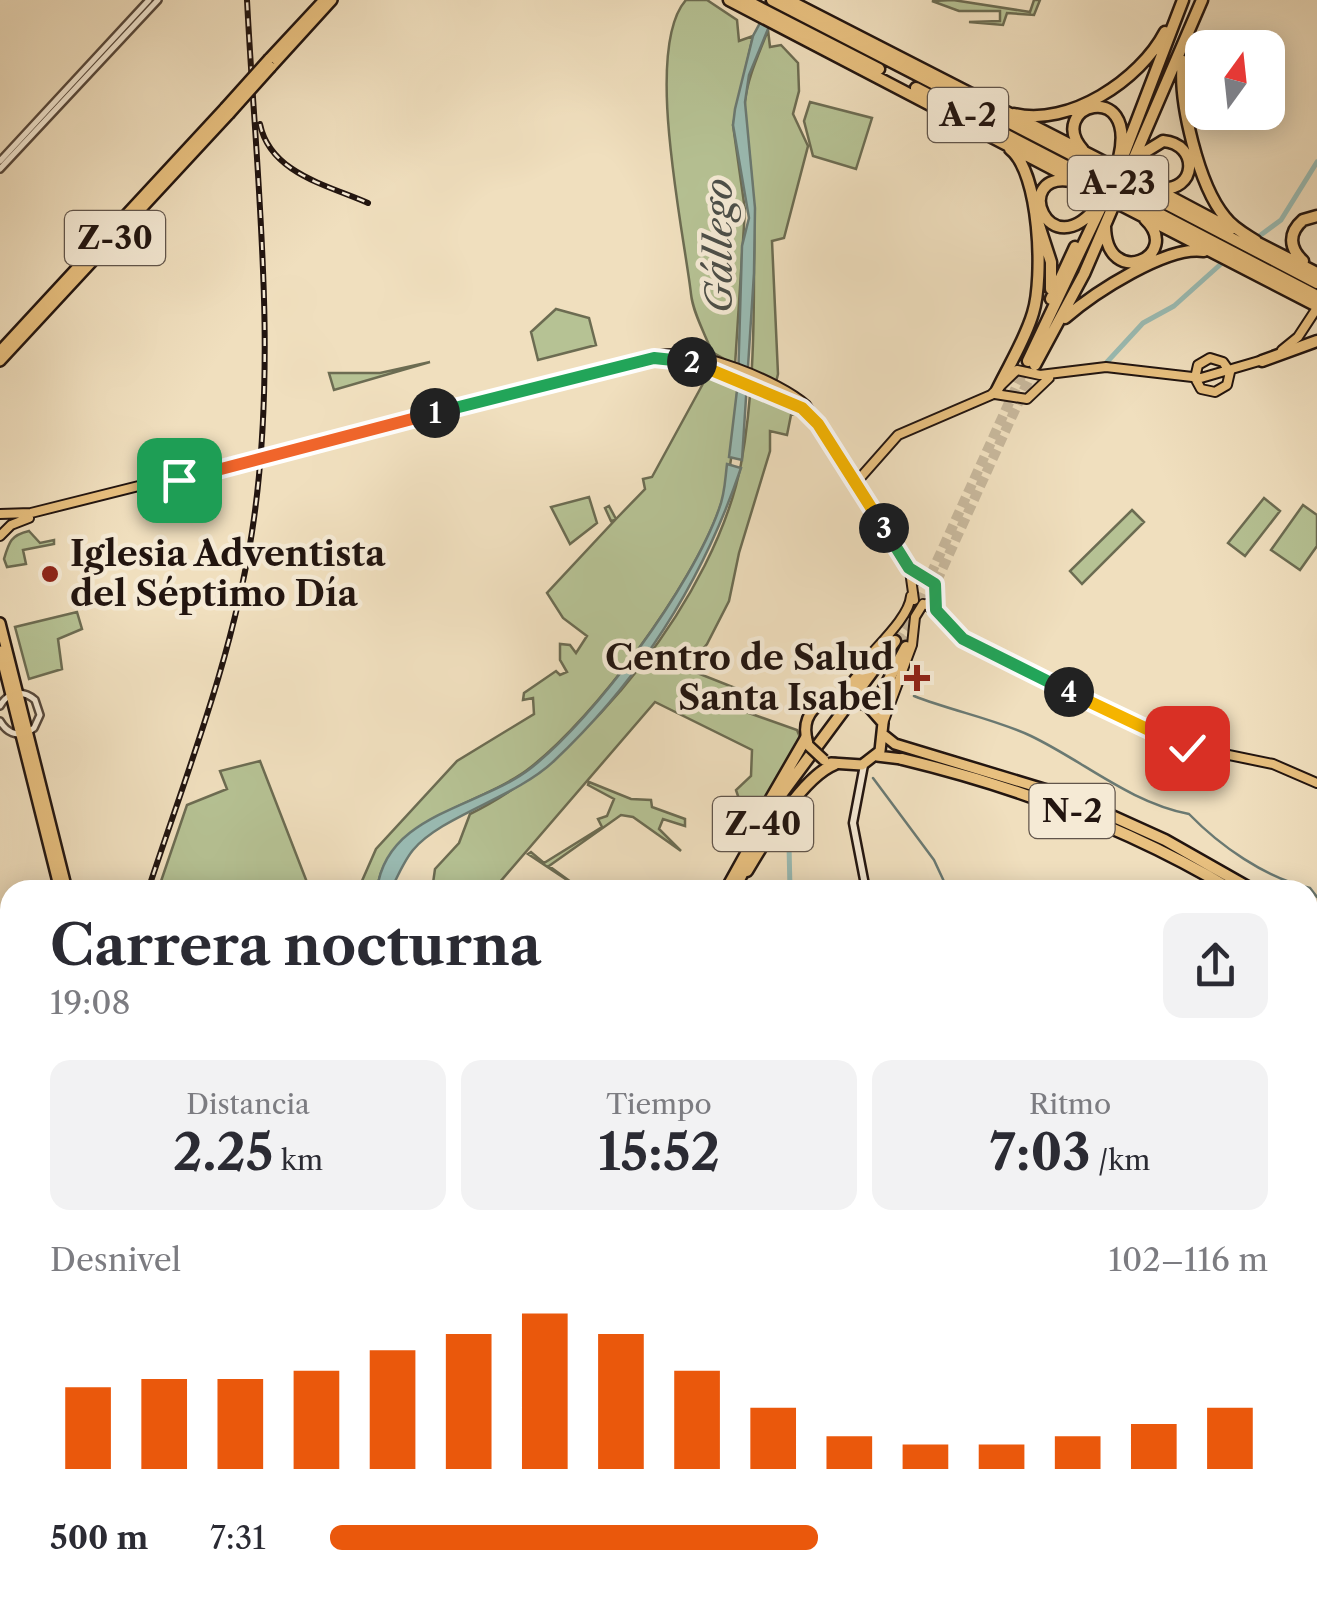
<!DOCTYPE html>
<html lang="es">
<head>
<meta charset="utf-8">
<style>
	:root { --surface:#fff; --page:#f2f2f3; --text:#2b2b33; --muted:#7c7c81; --accent:#ea580c }
	body { margin:0; font-family:"Libre Caslon Text",serif; background:var(--page); color:var(--text); height:100vh; display:flex; flex-direction:column; font-size:38px; white-space:nowrap }
	* { box-sizing:border-box; margin:0 }
	p { font-size:32px; color:var(--muted) }
	.icon { flex:none; width:55px; height:55px; fill:none; stroke:currentColor; stroke-width:2; stroke-linecap:round; stroke-linejoin:round }
	.map { position:relative; flex:1; overflow:hidden }
	.panel { position:absolute; left:0px; top:880px; width:1318px; height:718px; display:flex; flex-direction:column; background:var(--surface); border-radius:30px 30px 0 0; box-shadow:0 5px 25px #0003 }
	.panel>* { flex:none }
	.needle { width:65px; rotate:15deg }
	.controls { position:absolute; left:1185px; top:30px; display:grid; gap:20px }
	.controls a { display:grid; place-items:center; width:100px; height:100px; border-radius:20px; background:var(--surface); box-shadow:0 5px 25px #0003; font-size:50px }
	.pin { position:absolute; display:grid; place-items:center; width:85px; height:85px; color:#fff; margin:-42px; border-radius:20px; box-shadow:0 5px 15px #0006 }
	.km { position:absolute; width:50px; height:50px; margin:-25px; border-radius:50%; background:#222; color:#fff; font-size:28px; line-height:50px; text-align:center }
	.round { display:grid; place-items:center; flex:none; width:105px; height:105px; border-radius:20px; background:var(--page) }
	.headline { display:flex; align-items:center; justify-content:space-between; height:170px; padding:0 50px }
	h1 { font-size:55px; font-weight:700; line-height:75px }
	.metrics { display:grid; grid-template-columns:repeat(3,1fr); gap:15px; height:170px; padding:10px 50px }
	.metrics div { display:grid; align-content:center; border-radius:20px; background:var(--page); text-align:center }
	.metrics b { font-size:50px; font-weight:700 }
	.metrics small { font-size:28px; font-weight:400 }
	.metrics p { font-size:28px }
	.chart { height:280px; padding:20px 50px }
	.chart p { display:flex; justify-content:space-between }
	.chart svg { width:100%; height:180px; margin-top:10px; stroke:var(--accent); stroke-width:6 }
	ul { padding:0 50px; list-style:none; font-size:32px }
	li { display:grid; grid-template-columns:160px 120px 1fr; align-items:center; height:75px }
	li i { height:25px; border-radius:12px; background:var(--accent) }
	.map>svg:first-child { display:block }
</style>
</head>
<body>
<div class="map">
<svg width="1317" height="1597" viewBox="0 0 1317 1597">
	<rect width="100%" height="100%" fill="#f0dfbe"/>
	<filter id="stains"><feTurbulence type="fractalNoise" baseFrequency=".002" numOctaves="4"/><feColorMatrix values="0 0 0 0 .2 0 0 0 0 .09 0 0 0 0 .02 0 0 0 .5 -.17"/></filter>
	<radialGradient id="worn" r=".72"><stop offset=".6" stop-color="#630" stop-opacity="0"/><stop offset="1" stop-color="#630" stop-opacity=".3"/></radialGradient>
	<!-- green -->
	<path fill="#b6c294" stroke="#6c6c52" stroke-width="2.5" d="M 686,0 L 707,0 L 737,20 L 739,41 L 753,36 L 733,125 L 745,210 L 735,365 L 712,352 C 705,334 693,313 691,294 C 684,232 643,48 686,0 Z
		M 953,0 L 1030,12 L 1034,0 L 1040,0 L 1034,15 L 1007,13 L 1003,25 L 969,22 L 1000,21 L 1000,11 L 959,11 L 932,1 Z
		M 768,30 L 770,47 L 781,45 L 798,63 L 799,91 L 793,114 L 808,146 L 784,238 L 772,241 L 778,374 L 773,395 L 802,412 L 791,415 L 787,435 L 770,431 L 770,451 L 739,553 L 729,601 L 707,644 L 687,669 L 753,695 L 744,704 L 746,712 L 797,730 L 802,742 L 747,836 L 737,829 L 753,812 L 742,808 L 736,790 L 751,776 L 752,750 L 655,702 L 493,890 L 432,890 L 435,869 L 459,843 L 470,814 C 588,757 716,594 741,464 C 753,400 754,332 754,267 C 755,232 754,197 750,162 C 749,143 743,120 745,101 C 748,76 759,54 768,30 Z
		M 810,102 L 872,118 L 856,169 L 813,156 L 804,121 Z
		M 556,309 L 589,318 L 596,345 L 538,360 L 531,332 Z
		M 430,362 L 334,390 L 329,373 L 380,373 Z
		M 706,368 L 738,382 C 735,423 733,472 719,510 C 691,587 596,716 531,767 C 484,805 385,818 377,890 L 358,890 L 376,849 L 457,761 L 534,714 L 533,698 L 523,700 L 524,693 L 556,671 L 560,675 L 567,672 L 560,660 L 560,644 L 570,645 L 576,653 L 587,636 L 563,618 L 547,593 L 615,520 L 611,521 L 605,508 L 609,506 L 616,519 L 645,489 L 643,479 L 652,477 L 705,380 Z
		M 589,497 L 597,523 L 570,544 L 551,507 Z
		M 1264,498 L 1280,511 L 1245,556 L 1228,543 Z
		M 1303,505 L 1317,515 L 1317,546 L 1300,570 L 1271,550 Z
		M 1132,510 L 1144,522 L 1082,584 L 1070,571 Z
		M 29,531 L 40,543 L 54,540 L 54,544 L 23,550 L 26,564 L 7,567 L 4,559 C 9,542 11,535 29,531 Z
		M 77,612 L 82,629 L 58,639 L 62,669 L 29,679 L 15,627 Z
		M 260,761 L 310,890 L 158,890 L 187,805 L 227,789 L 220,771 Z
		M 589,782 L 631,799 L 651,800 L 652,807 L 685,819 L 685,826 L 663,819 L 659,829 L 681,851 L 633,817 L 621,815 L 549,866 L 582,890 L 528,854 L 531,852 L 544,863 L 602,827 L 598,819 L 607,816 L 614,799 L 588,785 Z
		M 1,1192 L 10,1196 L 10,1261 L 0,1283 Z
		M 327,1588 L 436,1588 L 454,1597 L 343,1597 Z"/>
	<!-- water -->
	<path fill="#9abcb4" stroke="#6a7972" stroke-width="2.5" d="M 780,0 L 749,75 L 745,102 L 755,208 L 754,273 L 742,460 L 729,457 L 738,382 L 742,246 L 749,218 L 733,125 L 735,109 L 753,36 L 770,4 Z
		M 727,464 L 741,468 C 703,580 642,678 554,761 C 515,798 441,816 413,850 C 404,861 397,877 391,890 L 377,890 C 386,813 480,808 531,768 C 595,718 692,586 719,509 C 725,494 725,480 727,464 Z
		M 241,1588 L 327,1588 L 343,1597 L 254,1597 Z"/>
	<g fill="none" stroke-linecap="round" stroke-linejoin="round">
		<!-- stream -->
		<path stroke="#6a7972" stroke-width="2.5" d="M 914,696 C 952,711 995,719 1031,736 C 1085,762 1129,802 1189,814 C 1219,845 1265,878 1310,888 L 1317,897
			M 873,778 L 934,860 L 948,890"/>
		<!-- canal -->
		<path stroke="#9abcb4" stroke-width="5" d="M 1258,237 L 1281,220 L 1317,162
			M 1107,362 L 1143,323 L 1174,306 L 1222,263
			M 790,890 L 789,845 L 798,829
			M 1308,1216 L 1317,1218"/>
		<!-- motorway-tunnel -->
		<path stroke="#c7b79b" stroke-width="10" stroke-dasharray="10 5" stroke-linecap="butt" d="M 924,609 L 1035,366
			M 895,641 L 921,596 L 1028,361
			M 901,645 L 915,624"/>
		<defs>
			<path id="tertiary" d="M 0,161 L 149,0
				M 0,169 L 158,0
				M 0,706 C 8,692 22,689 35,700 L 40,715 L 34,728 C 21,738 8,735 0,721"/>
			<path id="secondary" d="M 864,765 L 853,823 L 866,890
				M 1015,1588 L 1023,1597"/>
			<path id="primary" d="M 1282,350 L 1298,337 L 1317,308
				M 664,359 C 699,358 782,389 807,413
				M 1195,378 L 1198,365 L 1210,358 L 1223,362 L 1230,372
				M 1195,378 L 1201,389 L 1215,392 L 1227,385 L 1230,372
				M 995,394 L 1027,399 L 1049,378
				M 860,478 L 898,435 L 991,395 L 1017,370 L 1040,375 L 1106,367 L 1201,378 L 1266,359
				M 0,514 L 31,513 L 661,355 C 697,348 779,381 806,405 L 909,568 L 920,578
				M 0,536 L 11,525 L 29,518
				M 910,571 L 914,600
				M 916,580 L 926,578 L 935,583 L 937,610
				M 926,604 L 968,642 L 1175,744 L 1273,764 L 1317,783
				M 857,671 C 873,649 909,619 911,596
				M 883,723 L 912,645 L 915,617 L 923,604"/>
			<path id="trunk" d="M 269,59 L 324,0
				M 271,67 L 332,0
				M 0,351 L 225,108
				M 0,361 L 229,114
				M 0,623 L 67,890
				M 0,651 L 60,890
				M 885,736 L 895,744 L 1070,797
				M 808,744 C 799,715 818,697 847,698
				M 877,756 L 902,759
				M 831,763 L 862,765 L 880,751 L 883,723 L 868,706
				M 0,1167 L 10,1147
				M 0,1183 L 10,1163"/>
			<path id="motorway" d="M 729,0 L 1093,190
				M 745,0 L 879,69
				M 772,0 L 1101,170
				M 788,0 L 1106,163
				M 1183,61 C 1178,101 1199,186 1225,217 C 1233,228 1245,234 1256,241
				M 916,88 L 1097,182
				M 1014,114 C 1069,127 1140,80 1165,32
				M 1083,150 C 1044,106 1138,77 1119,158
				M 1137,157 L 1163,141 C 1200,144 1197,193 1159,188
				M 1116,175 L 1183,0
				M 1135,178 L 1231,229
				M 1071,181 C 1011,171 1048,270 1098,205
				M 1132,186 L 1317,283
				M 1127,197 L 1317,296
				M 1123,206 L 1317,306
				M 1037,219 L 1051,262 L 1051,289
				M 1105,226 C 1106,291 1184,256 1145,219
				M 1250,239 L 1317,273
				M 1303,261 C 1289,248 1288,233 1303,220 L 1317,216
				M 1051,299 L 1075,247
				M 1065,318 C 1094,293 1167,245 1204,251
				M 1028,361 L 1109,190
				M 1262,361 L 1317,341
				M 1035,365 L 1084,274 L 1202,0
				M 997,390 C 1009,365 1025,340 1033,313 C 1044,278 1040,172 1010,149
				M 840,698 L 886,643
				M 878,715 L 879,698 L 906,647
				M 902,759 C 1018,787 1129,828 1232,890
				M 1070,797 L 1165,840 L 1253,890
				M 769,802 L 806,738
				M 747,871 C 765,841 802,777 835,764
				M 726,890 L 772,807 L 895,641
				M 734,890 L 746,866
				M 1308,926 L 1317,933
				M 1308,942 L 1317,949
				M 618,1588 L 623,1597"/>
		</defs>
		<!-- tertiary casing -->
		<use href="#tertiary" stroke="#56483c" stroke-width="10"/>
		<!-- secondary casing -->
		<use href="#secondary" stroke="#221510" stroke-width="11"/>
		<!-- primary casing -->
		<use href="#primary" stroke="#221510" stroke-width="12"/>
		<!-- trunk casing -->
		<use href="#trunk" stroke="#221510" stroke-width="14"/>
		<!-- motorway casing -->
		<use href="#motorway" stroke="#221510" stroke-width="15"/>
		<!-- tertiary -->
		<use href="#tertiary" stroke="#f5ead5" stroke-width="5"/>
		<!-- secondary -->
		<use href="#secondary" stroke="#f5ead5" stroke-width="6"/>
		<!-- primary -->
		<use href="#primary" stroke="#e8c07f" stroke-width="8"/>
		<!-- trunk -->
		<use href="#trunk" stroke="#e8c07f" stroke-width="9"/>
		<!-- motorway -->
		<use href="#motorway" stroke="#e8c07f" stroke-width="10"/>
		<defs>
			<path id="rail" d="M 260,124 C 270,173 327,185 368,203
				M 148,890 C 187,772 233,656 252,532 C 279,357 256,176 247,0
				M 0,1306 L 10,1286"/>
		</defs>
		<!-- rail casing -->
		<use href="#rail" stroke="#221510" stroke-width="6"/>
		<!-- rail -->
		<use href="#rail" stroke="#f5ead5" stroke-width="2.5" stroke-dasharray="8" stroke-linecap="butt"/>
		<defs>
			<path id="trunk-bridge" d="M 225,108 L 269,59
				M 229,114 L 271,67
				M 848,698 L 868,706
				M 809,746 L 824,760"/>
			<path id="motorway-bridge" d="M 1106,163 L 1135,178
				M 1101,170 L 1132,186
				M 1097,182 L 1127,197
				M 1093,190 L 1123,206"/>
		</defs>
		<!-- trunk-bridge casing -->
		<use href="#trunk-bridge" stroke="#221510" stroke-width="14" stroke-linecap="butt"/>
		<!-- motorway-bridge casing -->
		<use href="#motorway-bridge" stroke="#221510" stroke-width="15" stroke-linecap="butt"/>
		<!-- trunk-bridge -->
		<use href="#trunk-bridge" stroke="#e8c07f" stroke-width="9"/>
		<!-- motorway-bridge -->
		<use href="#motorway-bridge" stroke="#e8c07f" stroke-width="10"/>
	</g>
	<g fill="none" stroke-linecap="round" stroke-linejoin="round">
		<defs>
			<path id="split-1" d="M 179,480 L 435,413"/>
			<path id="split-2" d="M 435,413 L 654,358 L 692,362"/>
			<path id="split-3" d="M 692,362 L 802,408 L 818,424 L 884,528"/>
			<path id="split-4" d="M 884,528 L 909,568 L 935,584 L 936,610 L 963,639 L 1069,692"/>
			<path id="split-5" d="M 1069,692 L 1187,748"/>
		</defs>
		<!-- split-1 casing -->
		<use href="#split-1" stroke="#fff" stroke-width="20"/>
		<!-- split-2 casing -->
		<use href="#split-2" stroke="#fff" stroke-width="20"/>
		<!-- split-3 casing -->
		<use href="#split-3" stroke="#fff" stroke-width="20"/>
		<!-- split-4 casing -->
		<use href="#split-4" stroke="#fff" stroke-width="20"/>
		<!-- split-5 casing -->
		<use href="#split-5" stroke="#fff" stroke-width="20"/>
		<!-- split-1 -->
		<use href="#split-1" stroke="#f0652b" stroke-width="12"/>
		<!-- split-2 -->
		<use href="#split-2" stroke="#22a559" stroke-width="12"/>
		<!-- split-3 -->
		<use href="#split-3" stroke="#f5b400" stroke-width="12"/>
		<!-- split-4 -->
		<use href="#split-4" stroke="#22a559" stroke-width="12"/>
		<!-- split-5 -->
		<use href="#split-5" stroke="#f5b400" stroke-width="12"/>
	</g>
	<!-- markers -->
	<g fill="#8f2418" stroke="#f5ead5" stroke-width="4">
		<circle cx="50" cy="574" r="10"/>
		<path d="M912 663h10v10h10v10h-10v10h-10v-10h-10v-10h10z"/>
	</g>
	<g text-anchor="middle" stroke-width="9" stroke-linejoin="round" paint-order="stroke">
		<!-- shield labels -->
		<g fill="#f5ead5" stroke="#61554b" stroke-width="2.5">
			<rect x="928" y="88" width="80" height="54" rx="8"/>
			<rect x="1068" y="156" width="100" height="54" rx="8"/>
			<rect x="65" y="211" width="100" height="54" rx="8"/>
			<rect x="1029.5" y="784" width="85" height="54" rx="8"/>
			<rect x="713" y="797" width="100" height="54" rx="8"/>
		</g>
		<g font-size="32" font-weight="bold" fill="#221510">
			<text x="968" y="126">A-2</text>
			<text x="1118" y="194">A-23</text>
			<text x="115" y="249">Z-30</text>
			<text x="1072" y="822">N-2</text>
			<text x="763" y="835">Z-40</text>
		</g>
		<!-- poi labels -->
		<g font-size="35" font-weight="bold" fill="#221510" stroke="#f5ead5" text-anchor="start">
			<text x="70" y="566">Iglesia Adventista<tspan x="70" dy="40">del Séptimo Día</tspan></text>
			<text x="894" y="670" text-anchor="end">Centro de Salud<tspan x="894" dy="40">Santa Isabel</tspan></text>
		</g>
		<!-- water labels -->
		<g font-size="38" font-style="italic" fill="#4c4f49" stroke="#f5ead5">
			<text transform="translate(719 246) rotate(-90)" y="13">Gállego</text>
		</g>
	</g>
	<rect width="100%" height="100%" filter="url(#stains)"/>
	<rect width="100%" height="100%" fill="url(#worn)"/>
</svg>
<div class="controls">
<a><svg class="needle" viewBox="-14 -14 28 28"><path d="M0-13l5 13h-10z" fill="#e53935"/><path d="M0 13l5-13h-10z" fill="#7c7c81"/></svg></a>
</div>
<div class="pin" style="left:179px;top:480px;background:#1e9e55"><svg class="icon" aria-label="arrive" viewBox="0 0 24 24"><path d="M6 21V4h12l-3 4 3 4H6"/></svg></div>
<div class="pin" style="left:1187px;top:748px;background:#d93025"><svg class="icon" aria-label="check" viewBox="0 0 24 24"><path d="M5 12l5 5 9-10"/></svg></div>
<b class="km" style="left:435px;top:413px">1</b>
<b class="km" style="left:692px;top:362px">2</b>
<b class="km" style="left:884px;top:528px">3</b>
<b class="km" style="left:1069px;top:692px">4</b>
<section class="panel">
<div class="headline"><div><h1>Carrera nocturna</h1><p>19:08</p></div><a class="round"><svg class="icon" aria-label="share" viewBox="0 0 24 24"><path d="M12 15V3M7 8l5-5 5 5M5 13v7h14v-7"/></svg></a></div>
<div class="metrics">
<div><p>Distancia</p><b>2.25<small> km</small></b></div>
<div><p>Tiempo</p><b>15:52</b></div>
<div><p>Ritmo</p><b>7:03<small> /km</small></b></div>
</div>
<div class="chart"><p><span>Desnivel</span>102–116 m</p>
<svg viewBox="0 0 160 44" preserveAspectRatio="none"><path d="M5 44V24M15 44V22M25 44V22M35 44V20M45 44V15M55 44V11M65 44V6M75 44V11M85 44V20M95 44V29M105 44V36M115 44V38M125 44V38M135 44V36M145 44V33M155 44V29"/></svg>
</div>
<ul>
<li><b>500 m</b>7:31<i style="width:52%"></i></li>
</ul>
</section>
</div>
</body>
</html>
